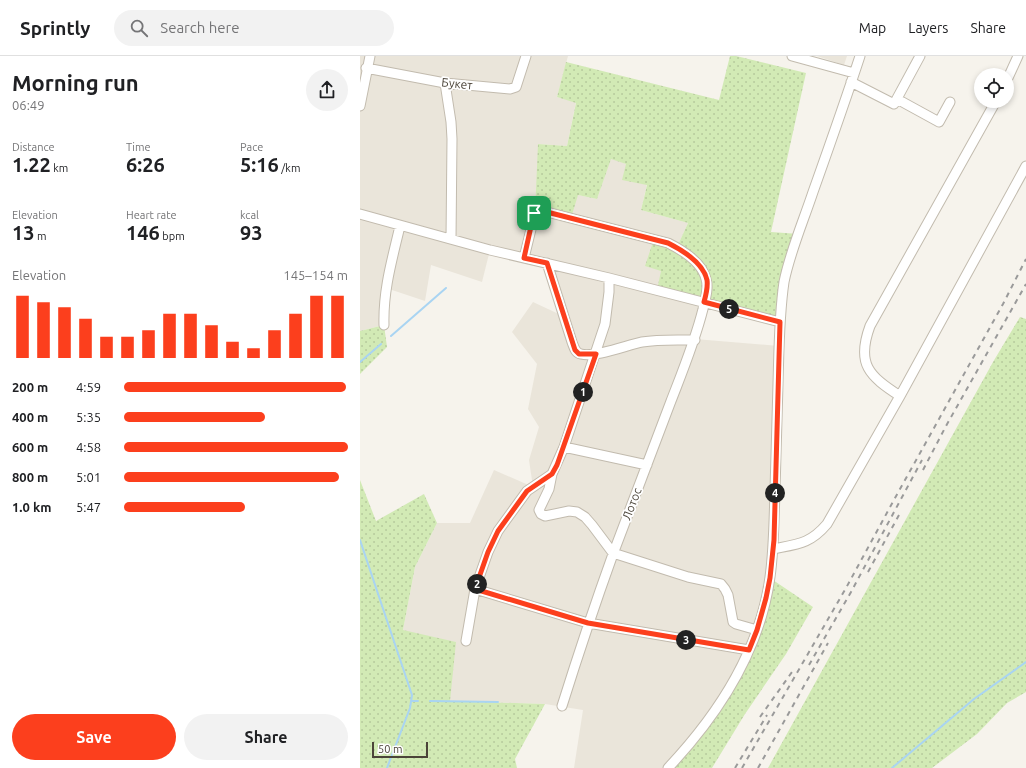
<!DOCTYPE html>
<html lang="en">
<head>
<meta charset="utf-8">
<style>
	:root { --surface:#fff; --page:#f2f2f2; --text:#202124; --muted:#757577; --line:#e0e0e0; --accent:#fc3f1d }
	body { margin:0; font-family:Ubuntu,sans-serif; background:var(--page); color:var(--text); height:100vh; display:flex; flex-direction:column; font-size:15px; white-space:nowrap }
	* { box-sizing:border-box; margin:0 }
	p { font-size:13px; color:var(--muted) }
	.icon { flex:none; width:22px; height:22px; fill:none; stroke:currentColor; stroke-width:2; stroke-linecap:round; stroke-linejoin:round }
	.map { position:relative; flex:1; overflow:hidden }
	.drawer { display:flex; flex-direction:column; background:var(--surface); width:360px }
	.drawer>* { flex:none }
	.tools { position:absolute; left:614px; top:12px; display:grid; gap:8px }
	.tools a { display:grid; place-items:center; width:40px; height:40px; border-radius:50%; background:var(--surface); box-shadow:0 2px 6px #0003; font-size:20px }
	.scale { position:absolute; left:12px; bottom:10px; width:56px; box-sizing:border-box; padding-left:4px; border:2px solid #4b4439; border-top:0; font-size:11px; line-height:14px; white-space:nowrap; color:#4b4439; -webkit-text-stroke:3px #fff; paint-order:stroke }
	.pin { position:absolute; display:grid; place-items:center; width:34px; height:34px; color:#fff; margin:-17px; border-radius:8px; box-shadow:0 2px 6px #0006 }
	.km { position:absolute; width:20px; height:20px; margin:-10px; border-radius:50%; background:#222; color:#fff; font-size:11px; line-height:20px; text-align:center }
	.round { display:grid; place-items:center; flex:none; width:42px; height:42px; border-radius:21px; background:var(--page) }
	.summary { display:flex; align-items:center; justify-content:space-between; height:68px; padding:0 12px }
	h1 { font-size:22px; font-weight:700; line-height:30px }
	.metrics { display:grid; grid-template-columns:repeat(3,1fr); gap:6px; height:68px; padding:4px 12px }
	.metrics div { display:grid; align-content:center }
	.metrics b { font-size:20px; font-weight:700 }
	.metrics small { font-size:11px; font-weight:400 }
	.metrics p { font-size:11px }
	.chart { height:112px; padding:8px 12px }
	.chart p { display:flex; justify-content:space-between }
	.chart svg { width:100%; height:72px; margin-top:4px; stroke:var(--accent); stroke-width:6 }
	.primary-button { display:flex; gap:8px; margin-top:auto; padding:8px 12px }
	.primary-button a { flex:1; height:46px; border-radius:24px; background:var(--accent); color:#fff; font-size:16px; font-weight:700; line-height:46px; text-align:center }
	.primary-button a+a { background:var(--page); color:var(--text) }
	ul { padding:0 12px; list-style:none; font-size:13px }
	li { display:grid; grid-template-columns:64px 48px 1fr; align-items:center; height:30px }
	li i { height:10px; border-radius:5px; background:var(--accent) }
	header { display:flex; align-items:center; gap:24px; box-sizing:border-box; height:56px; padding:0 20px; background:var(--surface); border-bottom:1px solid var(--line) }
	header strong { font-size:19px }
	nav { display:flex; gap:22px; margin-inline-start:auto; font-size:14px }
	.search { width:280px; height:36px; background:var(--page); display:flex; align-items:center; gap:10px; box-sizing:border-box; padding:0 14px; border-radius:22px; color:var(--muted); font-size:15px }
	main { display:flex; flex:1; min-height:0 }
	.map>svg:first-child { display:block }
</style>
</head>
<body>
<header>
<strong>Sprintly</strong>
<div class="search"><svg class="icon" aria-label="search" viewBox="0 0 24 24"><circle cx="10" cy="10" r="6"/><path d="M15 15l6 6"/></svg>Search here</div>
<nav><a>Map</a><a>Layers</a><a>Share</a></nav>
</header>
<main>
<section class="drawer">
<div class="summary"><div><h1>Morning run</h1><p>06:49</p></div><a class="round"><svg class="icon" aria-label="share" viewBox="0 0 24 24"><path d="M12 15V3M7 8l5-5 5 5M5 13v7h14v-7"/></svg></a></div>
<div class="metrics">
<div><p>Distance</p><b>1.22<small> km</small></b></div>
<div><p>Time</p><b>6:26</b></div>
<div><p>Pace</p><b>5:16<small> /km</small></b></div>
</div>
<div class="metrics">
<div><p>Elevation</p><b>13<small> m</small></b></div>
<div><p>Heart rate</p><b>146<small> bpm</small></b></div>
<div><p>kcal</p><b>93</b></div>
</div>
<div class="chart"><p><span>Elevation</span>145–154 m</p>
<svg viewBox="0 0 160 44" preserveAspectRatio="none"><path d="M5 44V6M15 44V10M25 44V13M35 44V20M45 44V31M55 44V31M65 44V27M75 44V17M85 44V17M95 44V24M105 44V34M115 44V38M125 44V27M135 44V17M145 44V6M155 44V6"/></svg>
</div>
<ul>
<li><b>200 m</b>4:59<i style="width:99%"></i></li>
<li><b>400 m</b>5:35<i style="width:63%"></i></li>
<li><b>600 m</b>4:58<i style="width:100%"></i></li>
<li><b>800 m</b>5:01<i style="width:96%"></i></li>
<li><b>1.0 km</b>5:47<i style="width:54%"></i></li>
</ul>
<div class="primary-button"><a>Save</a><a>Share</a></div>
</section>
<div class="map">
<svg width="666" height="712" viewBox="0 0 666 712">
	<defs>
		<pattern id="grass-dots" width="8" height="8" patternUnits="userSpaceOnUse"><rect width="8" height="8" fill="#d2eab5"/><path d="M2 2h.1M6 6h.1" fill="none" stroke="#b6ca9c" stroke-width="1.8" stroke-linecap="round"/></pattern>
	</defs>
	<rect width="100%" height="100%" fill="#f6f3ec"/>
	<!-- residential -->
	<path fill="#eae5da" d="M 0,0 L 208,0 L 197,41 L 216,46 L 207,90 L 178,88 L 218,139 L 237,143 L 251,102 L 266,108 L 287,128 L 281,154 L 328,167 L 317,191 L 302,215 L 297,234 L 344,246 L 335,283 L 419,290 L 410,522 L 376,621 L 308,712 L 214,712 L 223,654 L 185,648 L 90,645 L 43,574 L 55,511 L 77,467 L 110,467 L 134,414 L 173,431 L 169,404 L 179,371 L 168,353 L 177,308 L 152,276 L 173,246 L 203,260 L 187,207 L 130,194 L 122,226 L 71,209 L 65,245 L 26,232 L 24,269 L 0,275 Z
		M 457,0 L 487,0 L 484,9 Z"/>
	<!-- grass -->
	<path fill="url(#grass-dots)" d="M 370,0 L 376,0 L 446,17 L 411,176 L 439,178 L 429,208 L 420,266 L 297,234 L 301,215 L 285,210 L 294,183 L 317,191 L 328,167 L 281,154 L 287,129 L 262,124 L 266,108 L 251,103 L 237,143 L 218,139 L 211,162 L 175,157 L 178,88 L 207,90 L 216,47 L 197,41 L 206,6 L 359,44 Z
		M 660,261 L 666,263 L 666,636 L 647,647 L 617,678 L 572,712 L 408,712 L 633,306 Z
		M 24,269 L 27,291 L 0,318 L 0,275 Z
		M 0,424 L 16,465 L 64,438 L 77,467 L 55,511 L 43,574 L 96,586 L 90,645 L 185,648 L 155,703 L 157,712 L 0,712 Z
		M 410,522 L 453,551 L 426,598 L 385,658 L 352,712 L 308,712 L 376,621 Z"/>
	<g fill="none" stroke-linecap="round" stroke-linejoin="round">
		<!-- stream -->
		<path stroke="#a9d4f2" stroke-width="2" d="M 31,280 L 86,232
			M 0,306 L 21,288
			M 0,484 L 52,639 L 50,652 L 27,712
			M 51,645 L 58,645
			M 70,645 L 138,646
			M 532,712 L 614,643 L 666,606"/>
		<defs>
			<path id="minor" d="M 432,0 L 494,17
				M 6,12 L 85,27 L 150,33 L 156,31 L 166,0
				M 647,24 L 658,0
				M 491,26 L 534,48 L 560,0
				M 85,27 L 91,66 L 92,83 L 91,183
				M 537,43 L 579,66 L 590,46
				M 0,50 L 10,0
				M 0,158 L 130,194 L 249,222 L 420,266
				M 164,202 L 175,157 L 179,154 L 308,187 C 322,194 342,206 346,223 C 349,232 345,244 343,253 C 335,285 323,314 311,345 C 292,396 272,447 253,498 C 235,548 218,599 202,650
				M 187,207 L 212,286 C 214,291 215,297 221,298 C 235,302 267,289 282,286 C 299,283 317,284 335,284
				M 24,269 C 23,234 32,204 40,170
				M 540,340 C 509,320 496,308 510,270 L 636,45
				M 204,391 L 287,409
				M 192,418 L 189,433 L 179,454 L 181,458 L 185,460 L 209,455 L 217,456 L 225,461 L 232,469 L 253,497 L 328,521 L 361,528 L 365,533 L 368,539 L 373,566 L 376,568 L 397,574
				M 413,493 C 438,488 450,488 467,468 L 540,340 L 666,110
				M 115,533 L 228,567 L 389,594
				M 106,585 L 115,533 L 128,496 L 138,475 L 167,435 L 192,418 L 204,391 L 245,268 L 249,236 L 249,222
				M 308,712 C 358,659 400,595 410,521 C 414,493 414,463 415,434 C 416,399 417,364 418,328 C 419,295 419,260 424,226 C 430,196 443,166 453,136 C 469,91 485,46 500,0"/>
		</defs>
		<!-- minor casing -->
		<use href="#minor" stroke="#c2bbae" stroke-width="11"/>
		<!-- minor -->
		<use href="#minor" stroke="#fff" stroke-width="9"/>
		<!-- rail -->
		<path stroke="#9a9a9a" stroke-width="2" stroke-dasharray="5 5" stroke-linecap="butt" d="M 563,414 L 586,370 L 666,228
			M 508,516 L 539,459
			M 449,609 L 491,536 L 562,404
			M 400,661 L 432,616
			M 375,712 L 407,659
			M 382,712 L 486,532 L 535,442 L 643,248 L 666,203
			M 398,712 L 468,587"/>
	</g>
	<g fill="none" stroke-linecap="round" stroke-linejoin="round">
		<defs>
			<path id="route" d="M 179,154 L 308,187 C 322,194 343,206 347,224 C 348,231 346,239 344,246 L 420,266 L 414,484 L 410,522 L 406,542 L 397,574 L 389,594 L 228,567 L 115,533 L 128,496 L 138,475 L 167,435 L 192,418 L 197,409 L 236,298 L 219,298 L 215,294 L 187,207 L 164,202 L 174,157 Z"/>
		</defs>
		<!-- route casing -->
		<use href="#route" stroke="#fff" stroke-width="8"/>
		<!-- route -->
		<use href="#route" stroke="#fc3f1d" stroke-width="5"/>
	</g>
	<g text-anchor="middle" stroke-width="3.5" stroke-linejoin="round" paint-order="stroke">
		<!-- street labels -->
		<g font-size="12" fill="#4b4439" stroke="#fff">
			<text transform="translate(97 28) rotate(6)" y="4">Букет</text>
			<text transform="translate(272 448) rotate(-69)" y="4">Лотос</text>
		</g>
	</g>
</svg>
<div class="tools">
<a><svg class="icon" aria-label="locate" viewBox="0 0 24 24"><circle cx="12" cy="12" r="6"/><path d="M12 2v4M12 18v4M2 12h4M18 12h4"/></svg></a>
</div>
<div class="scale">50 m</div>
<div class="pin" style="left:174px;top:157px;background:#1e9e55"><svg class="icon" aria-label="arrive" viewBox="0 0 24 24"><path d="M6 21V4h12l-3 4 3 4H6"/></svg></div>
<b class="km" style="left:223px;top:336px">1</b>
<b class="km" style="left:117px;top:528px">2</b>
<b class="km" style="left:326px;top:584px">3</b>
<b class="km" style="left:415px;top:437px">4</b>
<b class="km" style="left:369px;top:253px">5</b>
</div>
</main>
</body>
</html>
